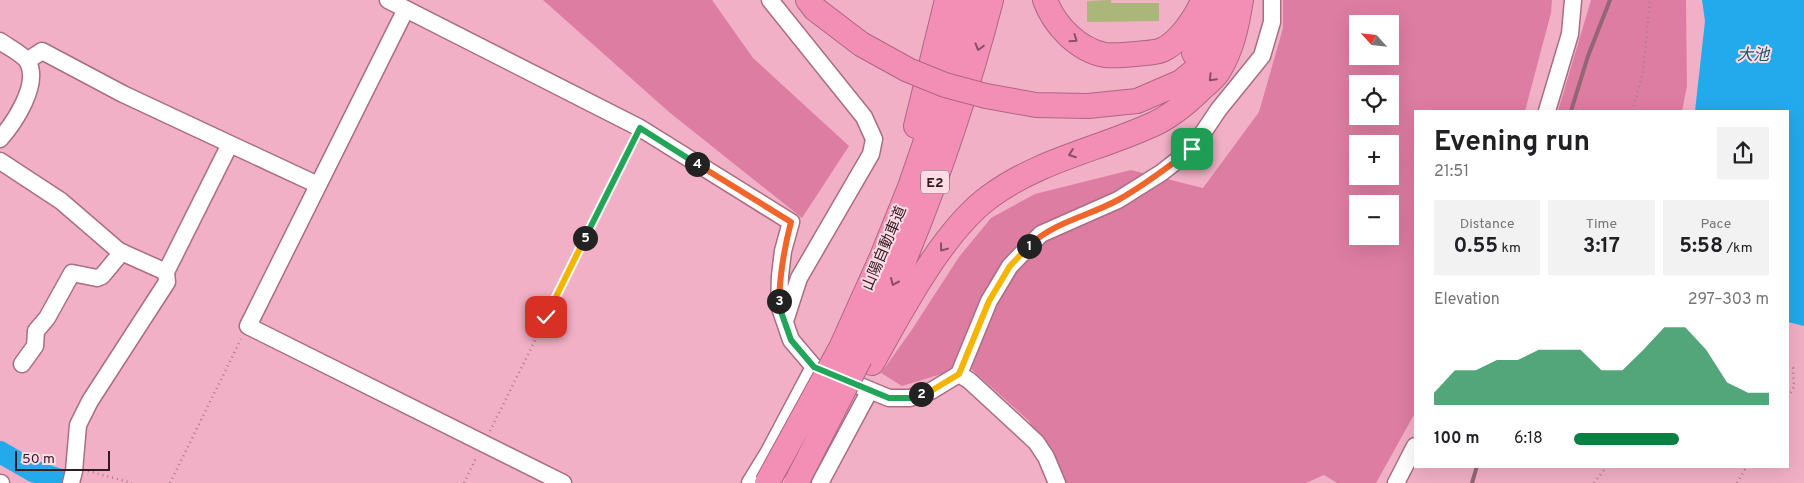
<!DOCTYPE html>
<html lang="en">
<head>
<meta charset="utf-8">
<style>
	:root { --surface:#fff; --page:#f2f2f2; --text:#202124; --muted:#757577; --accent:#0b8043 }
	body { margin:0; font-family:Overpass,"Noto Sans JP",sans-serif; background:var(--page); color:var(--text); height:100vh; display:flex; flex-direction:column; font-size:19px; white-space:nowrap }
	* { box-sizing:border-box; margin:0 }
	p { font-size:16px; color:var(--muted) }
	.icon { flex:none; width:28px; height:28px; fill:none; stroke:currentColor; stroke-width:2; stroke-linecap:round; stroke-linejoin:round }
	.map { position:relative; flex:1; overflow:hidden }
	.side { position:absolute; left:1414px; top:110px; width:375px; height:358px; display:flex; flex-direction:column; background:var(--surface); border-radius:0px; box-shadow:0 5px 20px #0002 }
	.side>* { flex:none }
	.needle { width:32px; rotate:297deg }
	.buttons { position:absolute; left:1349px; top:15px; display:grid; gap:10px }
	.buttons a { display:grid; place-items:center; width:50px; height:50px; border-radius:0px; background:var(--surface); box-shadow:0 5px 20px #0002; font-size:25px }
	.scale { position:absolute; left:15px; bottom:12px; width:95px; box-sizing:border-box; padding-left:5px; border:2px solid #321a23; border-top:0; font-size:14px; line-height:18px; white-space:nowrap; color:#321a23; -webkit-text-stroke:4px #fedce6; paint-order:stroke }
	.pin { position:absolute; display:grid; place-items:center; width:42px; height:42px; color:#fff; margin:-21px; border-radius:10px; box-shadow:0 2px 8px #0006 }
	.km { position:absolute; width:25px; height:25px; margin:-12px; border-radius:50%; background:#222; color:#fff; font-size:14px; line-height:25px; text-align:center }
	.round { display:grid; place-items:center; flex:none; width:52px; height:52px; border-radius:0px; background:var(--page) }
	.overview { display:flex; align-items:center; justify-content:space-between; height:85px; padding:0 20px }
	h1 { font-size:28px; font-weight:700; line-height:38px }
	.stats { display:grid; grid-template-columns:repeat(3,1fr); gap:8px; height:85px; padding:5px 20px }
	.stats div { display:grid; align-content:center; border-radius:0px; background:var(--page); text-align:center }
	.stats b { font-size:21px; font-weight:700 }
	.stats small { font-size:14px; font-weight:400 }
	.stats p { font-size:14px }
	.chart { height:140px; padding:10px 20px }
	.chart p { display:flex; justify-content:space-between }
	.chart svg { width:100%; height:90px; margin-top:5px; fill:var(--accent); opacity:.7 }
	ul { padding:0 20px; list-style:none; font-size:16px }
	li { display:grid; grid-template-columns:80px 60px 1fr; align-items:center; height:38px }
	li i { height:12px; border-radius:6px; background:var(--accent) }
	.map>svg:first-child { display:block }
</style>
</head>
<body>
<div class="map">
<svg width="1804" height="483" viewBox="0 0 1804 483">
	<rect width="100%" height="100%" fill="#f2b0c6"/>
	<!-- green -->
	<path fill="#dd7da1" fill-rule="evenodd" d="M 543,0 L 712,0 L 753,58 L 849,146 L 802,218 L 669,112 Z
		M 1283,0 L 1552,0 L 1551,13 L 1525,111 L 1415,111 L 1415,413 L 1376,483 L 1337,483 L 1324,475 L 1306,483 L 1064,483 L 1029,421 L 968,366 L 902,386 L 881,373 L 911,331 L 959,257 L 991,218 L 1035,194 L 1131,170 L 1203,188 L 1259,112 L 1283,28 ZM 1358,24 L 1390,24 L 1390,56 L 1358,56 ZM 1358,84 L 1390,84 L 1390,116 L 1358,116 ZM 1358,144 L 1390,144 L 1390,176 L 1358,176 ZM 1358,204 L 1390,204 L 1390,236 L 1358,236 Z
		M 1591,0 L 1686,0 L 1687,86 L 1682,111 L 1558,111 Z"/>
	<!-- water -->
	<path fill="#23aaed" d="M 1702,0 L 1804,0 L 1804,326 L 1788,322 L 1788,111 L 1695,111 L 1705,21 Z"/>
	<g fill="none" stroke-linecap="round" stroke-linejoin="round">
		<!-- river -->
		<path stroke="#23aaed" stroke-width="22" d="M 0,452 L 33,471 L 69,483"/>
	</g>
	<!-- building -->
	<path fill="#aab67a" d="M 1111,0 L 1111,3 L 1159,3 L 1159,21 L 1087,22 L 1087,1 Z"/>
	<g fill="none" stroke-linecap="round" stroke-linejoin="round">
		<defs>
			<path id="minor" d="M 388,0 L 640,128 L 791,222 L 783,251 L 780,276 L 779,305 L 791,340 L 814,367 L 889,398 L 910,398 L 931,391 L 959,374 L 989,301 L 1010,266 L 1041,234 L 1118,200 L 1161,173 L 1192,149 L 1219,109 L 1262,56 L 1272,22 L 1272,0
				M 770,0 L 864,117 L 874,139 L 871,154 L 799,278 L 785,321
				M 406,9 L 248,326 L 563,483
				M 0,41 C 8,47 23,54 28,62 C 40,85 14,123 0,139
				M 27,61 L 42,51 L 123,94 L 230,144
				M 1547,111 L 1570,34 L 1573,0
				M 0,161 L 61,201 L 119,251 L 166,272 L 167,282 L 90,401 L 78,425 L 74,471 L 71,483
				M 166,272 L 230,144 L 318,185
				M 22,364 L 35,346 L 36,331 L 47,318 L 72,273 L 97,278 L 102,276 L 122,252
				M 959,374 L 970,381 L 1036,442 L 1046,457 L 1057,483
				M 0,483 L 1,483
				M 750,483 L 769,452 L 814,367
				M 820,483 L 870,390
				M 1396,483 L 1415,446"/>
			<path id="highway" d="M 808,0 L 815,9 L 861,44
				M 1045,0 C 1054,25 1078,50 1105,55 C 1115,56 1126,55 1136,54 C 1144,53 1155,53 1162,50 C 1179,43 1197,16 1203,0
				M 1194,53 L 1204,42 L 1221,6 L 1222,0
				M 986,96 L 1036,105 L 1088,106 L 1137,101 L 1181,82 L 1203,64 L 1222,39
				M 916,126 L 947,0
				M 841,348 L 881,259 L 910,187 L 938,106 L 969,0
				M 862,352 C 878,318 895,284 909,248 C 942,167 969,85 991,0
				M 872,363 C 900,313 944,228 992,195 C 1039,161 1095,150 1147,127 C 1168,119 1187,103 1202,88 C 1208,83 1214,78 1218,72 C 1232,50 1237,25 1241,0"/>
		</defs>
		<!-- minor casing -->
		<use href="#minor" stroke="#aa6d82" stroke-width="19"/>
		<!-- highway casing -->
		<use href="#highway" stroke="#af6681" stroke-width="26"/>
		<!-- path -->
		<path stroke="#ad7a8b" stroke-width="2.5" stroke-dasharray="1 4" stroke-linecap="butt" d="M 1632,111 L 1643,72 L 1650,0
			M 1788,366 L 1793,368 L 1794,387 L 1788,397
			M 490,431 L 634,141
			M 88,471 L 132,483
			M 170,483 L 241,339
			M 464,483 L 477,456
			M 1594,483 L 1607,466
			M 1737,483 L 1747,466"/>
		<!-- minor -->
		<use href="#minor" stroke="#fff" stroke-width="16"/>
		<!-- highway -->
		<use href="#highway" stroke="#f38fb4" stroke-width="24"/>
		<!-- rail -->
		<path stroke="#936575" stroke-width="4" d="M 1571,111 L 1588,56 L 1610,0
			M 1472,483 L 1477,466"/>
		<defs>
			<path id="highway-bridge" d="M 861,44 L 908,70 L 945,85 L 986,96
				M 767,483 L 841,348
				M 796,483 L 860,358"/>
		</defs>
		<!-- highway-bridge casing -->
		<use href="#highway-bridge" stroke="#af6681" stroke-width="26" stroke-linecap="butt"/>
		<!-- highway-bridge -->
		<use href="#highway-bridge" stroke="#f38fb4" stroke-width="24"/>
	</g>
	<!-- one-way arrows -->
	<defs><path id="oneway-chevron" d="M-2-3.5L2.5 0L-2 3.5" fill="none" stroke-width="1.6" stroke-linecap="round" stroke-linejoin="round" transform="scale(1.25)"/></defs>
	<g stroke="#894f64">
		<use href="#oneway-chevron" transform="translate(1074 39) rotate(35)"/>
		<use href="#oneway-chevron" transform="translate(979 47) rotate(105)"/>
		<use href="#oneway-chevron" transform="translate(1212 78) rotate(134)"/>
		<use href="#oneway-chevron" transform="translate(1072 154) rotate(160)"/>
		<use href="#oneway-chevron" transform="translate(943 248) rotate(127)"/>
		<use href="#oneway-chevron" transform="translate(894 282) rotate(114)"/>
	</g>
	<g fill="none" stroke-linecap="round" stroke-linejoin="round">
		<defs>
			<path id="split-1" d="M 1029,246 C 1053,222 1089,216 1118,200 C 1144,186 1168,167 1192,149"/>
			<path id="split-2" d="M 921,394 L 931,391 L 959,374 L 989,301 L 1010,266 L 1029,246"/>
			<path id="split-3" d="M 779,301 L 779,306 L 791,340 L 814,367 L 889,398 L 910,398 L 921,394"/>
			<path id="split-4" d="M 697,164 L 791,222 C 784,249 780,273 779,301"/>
			<path id="split-5" d="M 585,238 L 640,128 L 697,164"/>
			<path id="split-6" d="M 546,317 L 585,238"/>
		</defs>
		<!-- split-1 casing -->
		<use href="#split-1" stroke="#fff" stroke-width="10"/>
		<!-- split-2 casing -->
		<use href="#split-2" stroke="#fff" stroke-width="10"/>
		<!-- split-3 casing -->
		<use href="#split-3" stroke="#fff" stroke-width="10"/>
		<!-- split-4 casing -->
		<use href="#split-4" stroke="#fff" stroke-width="10"/>
		<!-- split-5 casing -->
		<use href="#split-5" stroke="#fff" stroke-width="10"/>
		<!-- split-6 casing -->
		<use href="#split-6" stroke="#fff" stroke-width="10"/>
		<!-- split-1 -->
		<use href="#split-1" stroke="#f0652b" stroke-width="6"/>
		<!-- split-2 -->
		<use href="#split-2" stroke="#f5b400" stroke-width="6"/>
		<!-- split-3 -->
		<use href="#split-3" stroke="#22a559" stroke-width="6"/>
		<!-- split-4 -->
		<use href="#split-4" stroke="#f0652b" stroke-width="6"/>
		<!-- split-5 -->
		<use href="#split-5" stroke="#22a559" stroke-width="6"/>
		<!-- split-6 -->
		<use href="#split-6" stroke="#f5b400" stroke-width="6"/>
	</g>
	<g text-anchor="middle" stroke-width="4" stroke-linejoin="round" paint-order="stroke">
		<!-- shield labels -->
		<rect fill="#fedce6" stroke="#6f545e" stroke-width="1" x="921" y="170.5" width="28" height="23" rx="4"/>
		<g font-size="14" font-weight="bold" fill="#321a23">
			<text x="935" y="187">E2</text>
		</g>
		<!-- street labels -->
		<g font-size="15" fill="#321a23" stroke="#fedce6">
			<text transform="translate(884 248) rotate(-67)" y="5">山陽自動車道</text>
		</g>
		<!-- water labels -->
		<g font-size="16" font-style="italic" fill="#20516d" stroke="#fedce6">
			<text x="1753" y="60">大池</text>
		</g>
	</g>
</svg>
<div class="buttons">
<a><svg class="needle" viewBox="-14 -14 28 28"><path d="M0-13l5 13h-10z" fill="#e53935"/><path d="M0 13l5-13h-10z" fill="#757577"/></svg></a>
<a><svg class="icon" aria-label="locate" viewBox="0 0 24 24"><circle cx="12" cy="12" r="6"/><path d="M12 2v4M12 18v4M2 12h4M18 12h4"/></svg></a>
<a>+</a>
<a>−</a>
</div>
<div class="scale">50 m</div>
<div class="pin" style="left:1192px;top:149px;background:#1e9e55"><svg class="icon" aria-label="arrive" viewBox="0 0 24 24"><path d="M6 21V4h12l-3 4 3 4H6"/></svg></div>
<div class="pin" style="left:546px;top:317px;background:#d93025"><svg class="icon" aria-label="check" viewBox="0 0 24 24"><path d="M5 12l5 5 9-10"/></svg></div>
<b class="km" style="left:1029px;top:246px">1</b>
<b class="km" style="left:921px;top:394px">2</b>
<b class="km" style="left:779px;top:301px">3</b>
<b class="km" style="left:697px;top:164px">4</b>
<b class="km" style="left:585px;top:238px">5</b>
<section class="side">
<div class="overview"><div><h1>Evening run</h1><p>21:51</p></div><a class="round"><svg class="icon" aria-label="share" viewBox="0 0 24 24"><path d="M12 15V3M7 8l5-5 5 5M5 13v7h14v-7"/></svg></a></div>
<div class="stats">
<div><p>Distance</p><b>0.55<small> km</small></b></div>
<div><p>Time</p><b>3:17</b></div>
<div><p>Pace</p><b>5:58<small> /km</small></b></div>
</div>
<div class="chart"><p><span>Elevation</span>297–303 m</p>
<svg viewBox="0 0 160 44" preserveAspectRatio="none"><path d="M0 44V38L10 27L20 27L30 22L40 22L50 17L60 17L70 17L80 27L90 27L100 17L110 6L120 6L130 17L140 33L150 38L160 38V44z"/></svg>
</div>
<ul>
<li><b>100 m</b>6:18<i style="width:54%"></i></li>
</ul>
</section>
</div>
</body>
</html>
